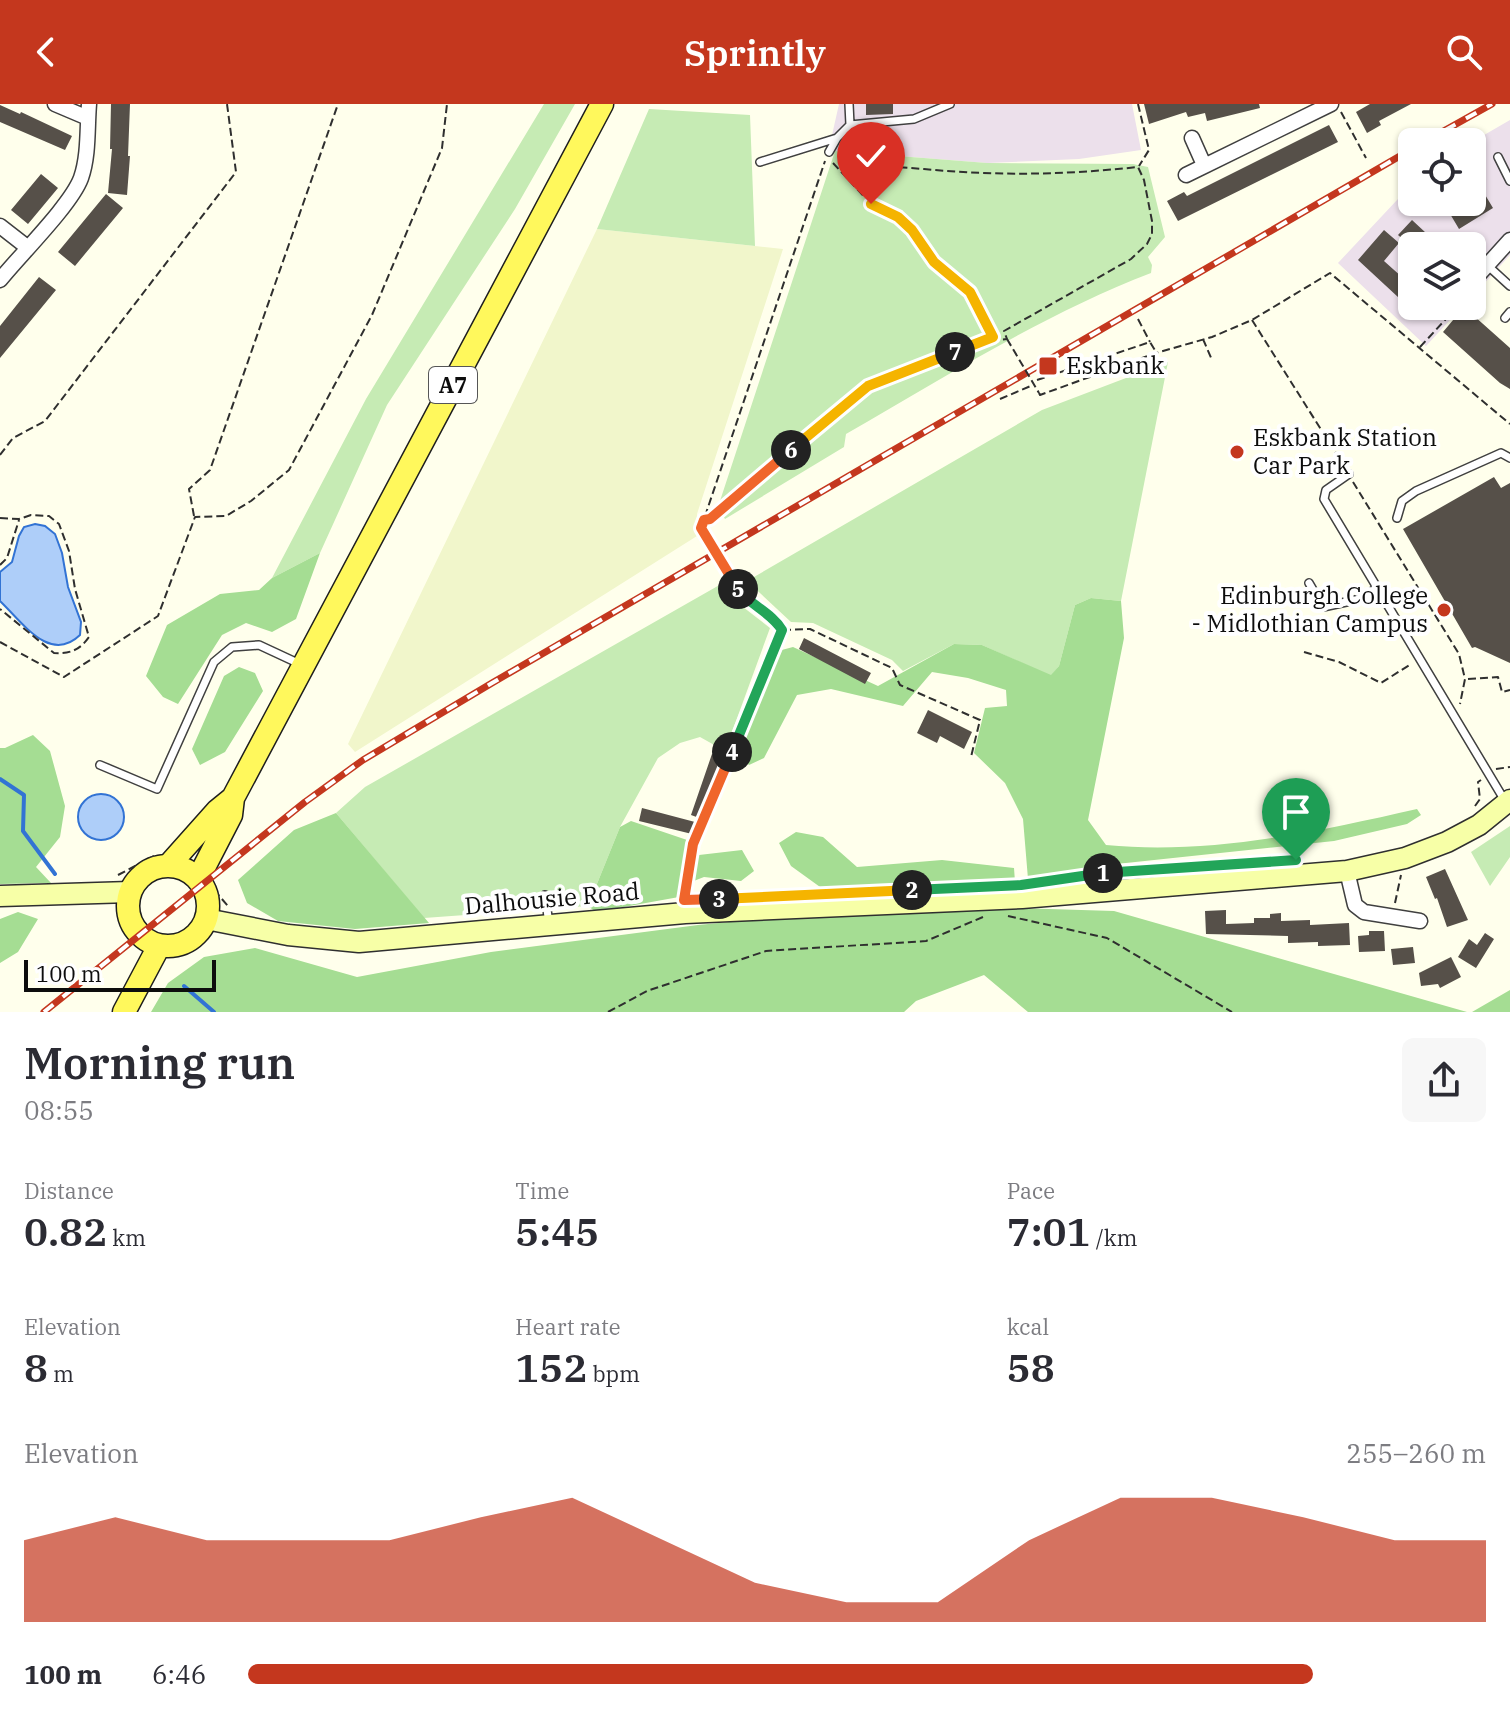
<!DOCTYPE html>
<html lang="en">
<head>
<meta charset="utf-8">
<style>
	:root { --surface:#fff; --page:#f7f7f7; --text:#2b2b33; --muted:#7c7c81; --accent:#c4371e }
	body { margin:0; font-family:"IBM Plex Serif",serif; background:var(--page); color:var(--text); height:100vh; display:flex; flex-direction:column; font-size:30px; white-space:nowrap }
	* { box-sizing:border-box; margin:0 }
	p { font-size:26px; color:var(--muted) }
	.icon { flex:none; width:44px; height:44px; fill:none; stroke:currentColor; stroke-width:2; stroke-linecap:round; stroke-linejoin:round }
	.map { position:relative; height:908px; overflow:hidden }
	.panel { display:flex; flex-direction:column; background:var(--surface); flex:1 }
	.panel>* { flex:none }
	.buttons { position:absolute; left:1398px; top:24px; display:grid; gap:16px }
	.buttons a { display:grid; place-items:center; width:88px; height:88px; border-radius:12px; background:var(--surface); box-shadow:0 2px 6px #0004; font-size:40px }
	.scale { position:absolute; left:24px; bottom:20px; width:192px; box-sizing:border-box; padding-left:8px; border:4px solid #0d0d0d; border-top:0; font-size:22px; line-height:28px; white-space:nowrap; color:#0d0d0d; -webkit-text-stroke:6px #fff; paint-order:stroke }
	.pin { position:absolute; display:grid; place-items:center; width:68px; height:68px; color:#fff; margin:-82px -34px; border-radius:50% 50% 50% 0; rotate:-45deg; box-shadow:0 0 8px #0007 }
	.pin .icon { rotate:45deg }
	.km { position:absolute; width:40px; height:40px; margin:-20px; border-radius:50%; background:#222; color:#fff; font-size:22px; line-height:40px; text-align:center }
	.round { display:grid; place-items:center; flex:none; width:84px; height:84px; border-radius:12px; background:var(--page) }
	.head { display:flex; align-items:center; justify-content:space-between; height:136px; padding:0 24px }
	h1 { font-size:44px; font-weight:600; line-height:60px }
	.stats { display:grid; grid-template-columns:repeat(3,1fr); gap:12px; height:136px; padding:8px 24px }
	.stats div { display:grid; align-content:center }
	.stats b { font-size:40px; font-weight:600 }
	.stats small { font-size:22px; font-weight:400 }
	.stats p { font-size:22px }
	.chart { height:224px; padding:16px 24px }
	.chart p { display:flex; justify-content:space-between }
	.chart svg { width:100%; height:144px; margin-top:8px; fill:var(--accent); opacity:.7 }
	ul { padding:0 24px; list-style:none; font-size:26px }
	li { display:grid; grid-template-columns:128px 96px 1fr; align-items:center; height:60px }
	li i { height:20px; border-radius:10px; background:var(--accent) }
	header { display:flex; justify-content:space-between; align-items:center; height:104px; padding:0 24px; background:var(--accent); color:#fff; font-size:36px; font-weight:600 }
	.map>svg:first-child { display:block }
</style>
</head>
<body>
<header><svg class="icon" aria-label="back" viewBox="0 0 24 24"><path d="M15 5l-7 7 7 7"/></svg>Sprintly<svg class="icon" aria-label="search" viewBox="0 0 24 24"><circle cx="10" cy="10" r="6"/><path d="M15 15l6 6"/></svg></header>
<div class="map">
<svg width="1510" height="908" viewBox="0 0 1510 908">
	<rect width="100%" height="100%" fill="#ffffec"/>
	<!-- industrial -->
	<path fill="#ece0eb" d="M 839,0 L 1132,0 L 1141,46 L 1079,55 L 987,59 L 835,47 L 830,40 Z
		M 1510,16 L 1510,151 L 1472,193 L 1472,142 L 1412,142 L 1412,202 L 1463,202 L 1426,242 L 1338,159 L 1412,80 L 1412,98 L 1472,98 L 1472,38 Z"/>
	<!-- farmland -->
	<path fill="#f1f6cb" d="M 597,125 L 783,145 L 697,410 L 697,432 L 355,648 L 348,640 Z"/>
	<!-- green -->
	<path fill="#c6ebb4" d="M 544,0 L 575,0 L 515,105 L 387,301 L 320,449 L 272,474 L 366,295 Z
		M 649,5 L 750,11 L 755,142 L 597,125 Z
		M 835,47 L 987,59 L 1133,60 L 1148,63 L 1165,133 L 1148,153 L 1152,161 L 1151,169 C 1044,210 945,273 846,330 L 844,343 L 725,415 L 718,403 Z
		M 1168,258 L 1121,497 L 1091,494 L 1075,501 L 1059,562 L 1051,572 L 982,541 L 954,540 L 903,567 L 892,556 L 813,519 L 791,518 L 747,477 L 1042,306 Z
		M 723,479 L 743,503 L 770,524 L 725,647 L 700,633 L 680,639 L 658,654 L 620,723 L 588,802 L 424,814 L 336,709 L 365,683 Z
		M 1510,722 L 1510,753 L 1490,782 L 1471,748 Z"/>
	<!-- forest -->
	<path fill="#a5dd93" d="M 320,449 L 296,515 L 272,528 L 246,519 L 222,531 L 178,600 L 163,593 L 146,572 L 167,521 L 220,490 L 259,486 L 272,474 Z
		M 1091,494 L 1121,497 L 1124,534 L 1088,716 L 1106,741 C 1209,751 1316,728 1417,705 L 1421,711 L 1407,720 L 1334,737 L 1107,761 L 1057,774 L 1028,775 L 1023,715 L 1005,679 L 974,649 L 985,604 L 1007,602 L 1006,586 L 968,574 L 932,568 L 903,602 L 831,585 L 797,591 L 764,654 L 749,661 L 737,649 L 778,547 L 793,543 L 878,582 L 954,540 L 982,541 L 1051,571 L 1059,562 L 1075,501 Z
		M 239,563 L 255,569 L 263,587 L 225,648 L 200,661 L 192,645 L 224,572 Z
		M 33,631 L 50,647 L 65,702 L 60,733 L 36,763 L 51,779 L 0,780 L 0,644 L 5,644 Z
		M 336,709 L 429,819 L 355,825 L 278,817 L 247,799 L 238,776 L 294,726 Z
		M 631,717 L 690,737 L 699,751 L 742,746 L 754,767 L 741,777 L 704,773 L 686,780 L 679,793 L 596,808 L 588,802 L 620,723 Z
		M 796,728 L 823,733 L 857,763 L 942,756 L 1014,764 L 1015,778 L 827,788 L 791,762 L 779,739 Z
		M 913,801 L 1114,807 L 1467,908 L 1028,908 L 984,871 L 916,897 L 904,908 L 151,908 L 168,879 L 204,853 L 255,844 L 357,873 L 491,848 L 698,821 Z
		M 18,808 L 38,815 L 18,848 L 0,859 L 0,815 Z
		M 1510,886 L 1510,908 L 1472,908 Z"/>
	<!-- water -->
	<path fill="#aecef9" stroke="#3273d4" stroke-width="2" d="M 35,420 L 45,422 L 55,430 L 62,449 L 68,483 L 81,518 L 80,531 C 50,560 23,519 0,497 L 0,468 L 12,458 L 19,432 L 24,423 Z
		M78 713a23 23 0 1 1 46 0a23 23 0 1 1-46 0Z"/>
	<g fill="none" stroke-linecap="round" stroke-linejoin="round">
		<!-- stream -->
		<path stroke="#3273d4" stroke-width="4" d="M 0,675 L 24,691 L 23,727 L 55,770
			M 184,882 L 214,908"/>
	</g>
	<!-- building -->
	<path fill="#565049" d="M 111,0 L 130,0 L 128,52 L 130,52 L 127,91 L 108,89 L 112,45 L 110,45 Z
		M 866,0 L 893,0 L 893,10 L 866,11 Z
		M 1144,0 L 1259,0 L 1260,4 L 1207,17 L 1205,9 L 1188,13 L 1186,8 L 1149,20 Z
		M 1370,0 L 1411,0 L 1379,17 L 1381,21 L 1367,29 L 1356,8 Z
		M 0,1 L 20,10 L 21,8 L 72,32 L 65,46 L 0,18 Z
		M 1329,21 L 1338,38 L 1178,117 L 1167,97 L 1184,88 L 1187,92 Z
		M 1472,69 L 1493,104 L 1459,125 L 1443,98 L 1472,98 Z
		M 41,70 L 58,84 L 28,120 L 11,106 Z
		M 106,90 L 123,104 L 75,162 L 58,148 Z
		M 1412,116 L 1440,142 L 1411,142 L 1398,131 Z
		M 1384,126 L 1399,139 L 1384,157 L 1412,182 L 1412,206 L 1358,156 Z
		M 39,173 L 56,186 L 0,254 L 0,222 Z
		M 1464,203 L 1510,244 L 1510,285 L 1500,279 L 1443,228 Z
		M 1494,373 L 1501,384 L 1510,379 L 1510,559 L 1475,543 L 1472,544 L 1403,425 Z
		M 804,534 L 871,569 L 865,580 L 799,545 Z
		M 928,606 L 972,628 L 964,645 L 940,632 L 937,639 L 917,629 Z
		M 712,650 L 723,654 L 702,715 L 691,711 Z
		M 642,704 L 695,718 L 692,730 L 639,717 Z
		M 1445,765 L 1468,816 L 1447,823 L 1437,794 L 1435,795 L 1426,773 Z
		M 1226,806 L 1226,820 L 1254,819 L 1254,814 L 1270,814 L 1270,810 L 1281,809 L 1281,817 L 1310,816 L 1310,821 L 1349,819 L 1350,841 L 1318,842 L 1318,838 L 1288,839 L 1288,832 L 1206,830 L 1205,807 Z
		M 1369,827 L 1384,827 L 1385,847 L 1359,848 L 1358,832 L 1369,831 Z
		M 1485,829 L 1494,835 L 1476,864 L 1458,853 L 1469,835 L 1477,841 Z
		M 1413,843 L 1415,859 L 1393,861 L 1391,845 Z
		M 1451,853 L 1461,873 L 1440,884 L 1438,880 L 1421,882 L 1419,869 Z"/>
	<g fill="none" stroke-linecap="round" stroke-linejoin="round">
		<defs>
			<path id="service" d="M 850,21 L 914,15 L 950,0
				M 829,48 L 837,34 L 850,21 L 849,0
				M 1498,53 L 1510,77
				M 760,58 L 837,34
				M 1487,161 L 1510,182
				M 1505,214 L 1510,208
				M 1349,370 L 1326,386 L 1324,395 L 1505,697
				M 1397,414 L 1402,397 L 1416,387 L 1501,349 L 1510,354
				M 1309,479 L 1323,503 L 1360,495 L 1377,484
				M 100,661 L 157,685 L 214,558 L 232,543 L 259,541 L 302,561
				M 545,791 L 549,820"/>
			<path id="minor" d="M 55,0 L 88,14
				M 1192,34 L 1204,61
				M 1186,71 L 1331,0
				M 0,122 L 27,143
				M 0,176 C 20,151 71,101 81,74 C 89,51 87,24 89,0
				M 1472,178 L 1510,136
				M 1347,767 L 1355,801 L 1364,808 L 1420,817"/>
			<path id="secondary" d="M 0,792 L 130,788
				M 206,815 L 288,831 L 359,838 L 685,809 L 1022,794 L 1347,767 L 1405,754 L 1447,738 L 1479,721 L 1510,696"/>
			<path id="primary" d="M128 802a40 40 0 1 1 80 0a40 40 0 1 1-80 0Z
				M 168,762 L 217,707 L 233,694
				M 198,775 L 231,711 L 233,694 L 602,0
				M 124,908 L 159,842"/>
		</defs>
		<!-- service casing -->
		<use href="#service" stroke="#404040" stroke-width="10"/>
		<!-- minor casing -->
		<use href="#minor" stroke="#404040" stroke-width="17"/>
		<!-- secondary casing -->
		<use href="#secondary" stroke="#2f2f2f" stroke-width="23"/>
		<!-- primary casing -->
		<use href="#primary" stroke="#1e1e1e" stroke-width="25"/>
		<!-- path -->
		<path stroke="#2f2f2f" stroke-width="2" stroke-dasharray="8 4" stroke-linecap="butt" d="M 1138,0 L 1149,46 L 1139,62
			M 1341,8 L 1366,54
			M 833,59 L 871,100 L 898,113 L 912,126 L 934,158 L 970,188 L 993,233 L 998,236 L 1007,235 L 1004,227 L 1131,155 L 1147,140 L 1152,130 L 1152,117 L 1144,76 L 1138,63 C 1063,71 999,72 924,65 C 896,63 867,61 839,54
			M 1138,215 L 1150,238
			M 1252,216 L 1344,362
			M 1203,235 L 1212,256
			M 1420,243 L 1458,202
			M 1037,276 L 1150,238 L 1156,248
			M 1039,289 L 1040,291 L 1156,249 L 1212,233 L 1252,216 L 1330,169 L 1510,320
			M 1000,295 L 1033,281
			M 0,351 L 13,334 L 45,317 L 236,68 L 227,0
			M 1353,378 L 1459,550 L 1465,575 L 1460,600
			M 194,412 L 189,385 L 210,366 L 338,0
			M 0,414 L 19,415 L 31,411 L 49,412 L 59,420 L 69,447 L 75,485 L 89,533 C 80,546 70,550 54,549 L 0,505
			M 704,416 L 710,415 L 868,282 L 992,233
			M 701,424 L 825,57
			M 0,461 L 7,454 L 19,416
			M 733,478 L 745,494 L 777,517 L 782,526
			M 783,526 L 810,525 L 892,564 L 900,581 L 980,616 L 971,653
			M 0,538 L 64,573 L 158,512 L 195,413 L 226,412 L 251,397 L 289,366 L 372,211 L 442,44 L 447,0
			M 1304,548 L 1339,558 L 1381,579 L 1411,560
			M 1468,575 L 1498,573 L 1502,588 L 1510,586
			M 1496,665 L 1510,663
			M 1475,702 L 1480,695 L 1478,678 L 1481,676
			M 1095,770 L 1152,765
			M 118,771 L 154,752
			M 214,786 L 228,802
			M 685,791 L 693,740 L 782,526
			M 1395,799 L 1401,771
			M 1008,812 L 1107,834 L 1232,908
			M 608,908 L 647,887 L 766,847 L 926,837 L 983,813"/>
		<!-- service -->
		<use href="#service" stroke="#fff" stroke-width="7"/>
		<!-- minor -->
		<use href="#minor" stroke="#fff" stroke-width="14"/>
		<!-- secondary -->
		<use href="#secondary" stroke="#f7ffa7" stroke-width="20"/>
		<!-- primary -->
		<use href="#primary" stroke="#fff85c" stroke-width="22"/>
		<defs>
			<path id="rail" d="M 1424,38 L 1492,0
				M 44,908 L 305,698 L 363,656 L 492,579 L 1412,45"/>
		</defs>
		<!-- rail casing -->
		<use href="#rail" stroke="#c4371e" stroke-width="7"/>
		<!-- rail -->
		<use href="#rail" stroke="#fff" stroke-width="4" stroke-dasharray="12" stroke-linecap="butt"/>
		<!-- path-bridge -->
		<path stroke="#2f2f2f" stroke-width="2" stroke-dasharray="8 4" stroke-linecap="butt" d="M 1007,235 L 1039,289
			M 701,424 L 733,478"/>
	</g>
	<g fill="none" stroke-linecap="round" stroke-linejoin="round">
		<defs>
			<path id="split-1" d="M 1103,769 L 1296,756"/>
			<path id="split-2" d="M 912,786 L 1021,781 L 1103,769"/>
			<path id="split-3" d="M 719,795 L 912,786"/>
			<path id="split-4" d="M 719,795 L 684,796 L 693,740 L 732,648"/>
			<path id="split-5" d="M 732,648 L 782,526 C 772,509 750,501 738,485"/>
			<path id="split-6" d="M 738,485 L 701,424 L 704,416 L 710,415 L 791,346"/>
			<path id="split-7" d="M 791,346 L 868,282 L 955,248"/>
			<path id="split-8" d="M 871,100 L 898,113 L 912,126 L 934,158 L 970,188 L 993,233 L 955,248"/>
		</defs>
		<!-- split-1 casing -->
		<use href="#split-1" stroke="#fff" stroke-width="16"/>
		<!-- split-2 casing -->
		<use href="#split-2" stroke="#fff" stroke-width="16"/>
		<!-- split-3 casing -->
		<use href="#split-3" stroke="#fff" stroke-width="16"/>
		<!-- split-4 casing -->
		<use href="#split-4" stroke="#fff" stroke-width="16"/>
		<!-- split-5 casing -->
		<use href="#split-5" stroke="#fff" stroke-width="16"/>
		<!-- split-6 casing -->
		<use href="#split-6" stroke="#fff" stroke-width="16"/>
		<!-- split-7 casing -->
		<use href="#split-7" stroke="#fff" stroke-width="16"/>
		<!-- split-8 casing -->
		<use href="#split-8" stroke="#fff" stroke-width="16"/>
		<!-- split-1 -->
		<use href="#split-1" stroke="#22a559" stroke-width="10"/>
		<!-- split-2 -->
		<use href="#split-2" stroke="#22a559" stroke-width="10"/>
		<!-- split-3 -->
		<use href="#split-3" stroke="#f5b400" stroke-width="10"/>
		<!-- split-4 -->
		<use href="#split-4" stroke="#f0652b" stroke-width="10"/>
		<!-- split-5 -->
		<use href="#split-5" stroke="#22a559" stroke-width="10"/>
		<!-- split-6 -->
		<use href="#split-6" stroke="#f0652b" stroke-width="10"/>
		<!-- split-7 -->
		<use href="#split-7" stroke="#f5b400" stroke-width="10"/>
		<!-- split-8 -->
		<use href="#split-8" stroke="#f5b400" stroke-width="10"/>
	</g>
	<!-- markers -->
	<g fill="#c4371e" stroke="#fff" stroke-width="3">
		<rect x="1038" y="252" width="20" height="20" rx="4"/>
		<circle cx="1237" cy="348" r="8"/>
		<circle cx="1444" cy="506" r="8"/>
	</g>
	<g text-anchor="middle" stroke-width="8" stroke-linejoin="round" paint-order="stroke">
		<!-- shield labels -->
		<rect fill="#fff" stroke="#565656" stroke-width="2" x="429" y="263" width="48" height="36" rx="6"/>
		<g font-size="22" font-weight="bold" fill="#0d0d0d">
			<text x="453" y="289">A7</text>
		</g>
		<!-- poi labels -->
		<g font-size="24" fill="#0d0d0d" stroke="#fff" text-anchor="start">
			<text x="1066" y="270">Eskbank</text>
			<text x="1253" y="342">Eskbank Station<tspan x="1253" dy="28">Car Park</tspan></text>
			<text x="1428" y="500" text-anchor="end">Edinburgh College<tspan x="1428" dy="28">- Midlothian Campus</tspan></text>
		</g>
		<!-- street labels -->
		<g font-size="24" fill="#0d0d0d" stroke="#fff">
			<text transform="translate(552 795) rotate(-5)" y="8">Dalhousie Road</text>
		</g>
	</g>
</svg>
<div class="buttons">
<a><svg class="icon" aria-label="locate" viewBox="0 0 24 24"><circle cx="12" cy="12" r="6"/><path d="M12 2v4M12 18v4M2 12h4M18 12h4"/></svg></a>
<a><svg class="icon" aria-label="layers" viewBox="0 0 24 24"><path d="M12 4l9 5-9 5-9-5zM3 14l9 5 9-5"/></svg></a>
</div>
<div class="scale">100 m</div>
<div class="pin" style="left:1296px;top:756px;background:#1e9e55"><svg class="icon" aria-label="arrive" viewBox="0 0 24 24"><path d="M6 21V4h12l-3 4 3 4H6"/></svg></div>
<div class="pin" style="left:871px;top:100px;background:#d93025"><svg class="icon" aria-label="check" viewBox="0 0 24 24"><path d="M5 12l5 5 9-10"/></svg></div>
<b class="km" style="left:1103px;top:769px">1</b>
<b class="km" style="left:912px;top:786px">2</b>
<b class="km" style="left:719px;top:795px">3</b>
<b class="km" style="left:732px;top:648px">4</b>
<b class="km" style="left:738px;top:485px">5</b>
<b class="km" style="left:791px;top:346px">6</b>
<b class="km" style="left:955px;top:248px">7</b>
</div>
<section class="panel">
<div class="head"><div><h1>Morning run</h1><p>08:55</p></div><a class="round"><svg class="icon" aria-label="share" viewBox="0 0 24 24"><path d="M12 15V3M7 8l5-5 5 5M5 13v7h14v-7"/></svg></a></div>
<div class="stats">
<div><p>Distance</p><b>0.82<small> km</small></b></div>
<div><p>Time</p><b>5:45</b></div>
<div><p>Pace</p><b>7:01<small> /km</small></b></div>
</div>
<div class="stats">
<div><p>Elevation</p><b>8<small> m</small></b></div>
<div><p>Heart rate</p><b>152<small> bpm</small></b></div>
<div><p>kcal</p><b>58</b></div>
</div>
<div class="chart"><p><span>Elevation</span>255–260 m</p>
<svg viewBox="0 0 160 44" preserveAspectRatio="none"><path d="M0 44V19L10 12L20 19L30 19L40 19L50 12L60 6L70 19L80 32L90 38L100 38L110 19L120 6L130 6L140 12L150 19L160 19V44z"/></svg>
</div>
<ul>
<li><b>100 m</b>6:46<i style="width:86%"></i></li>
</ul>
</section>
</body>
</html>
